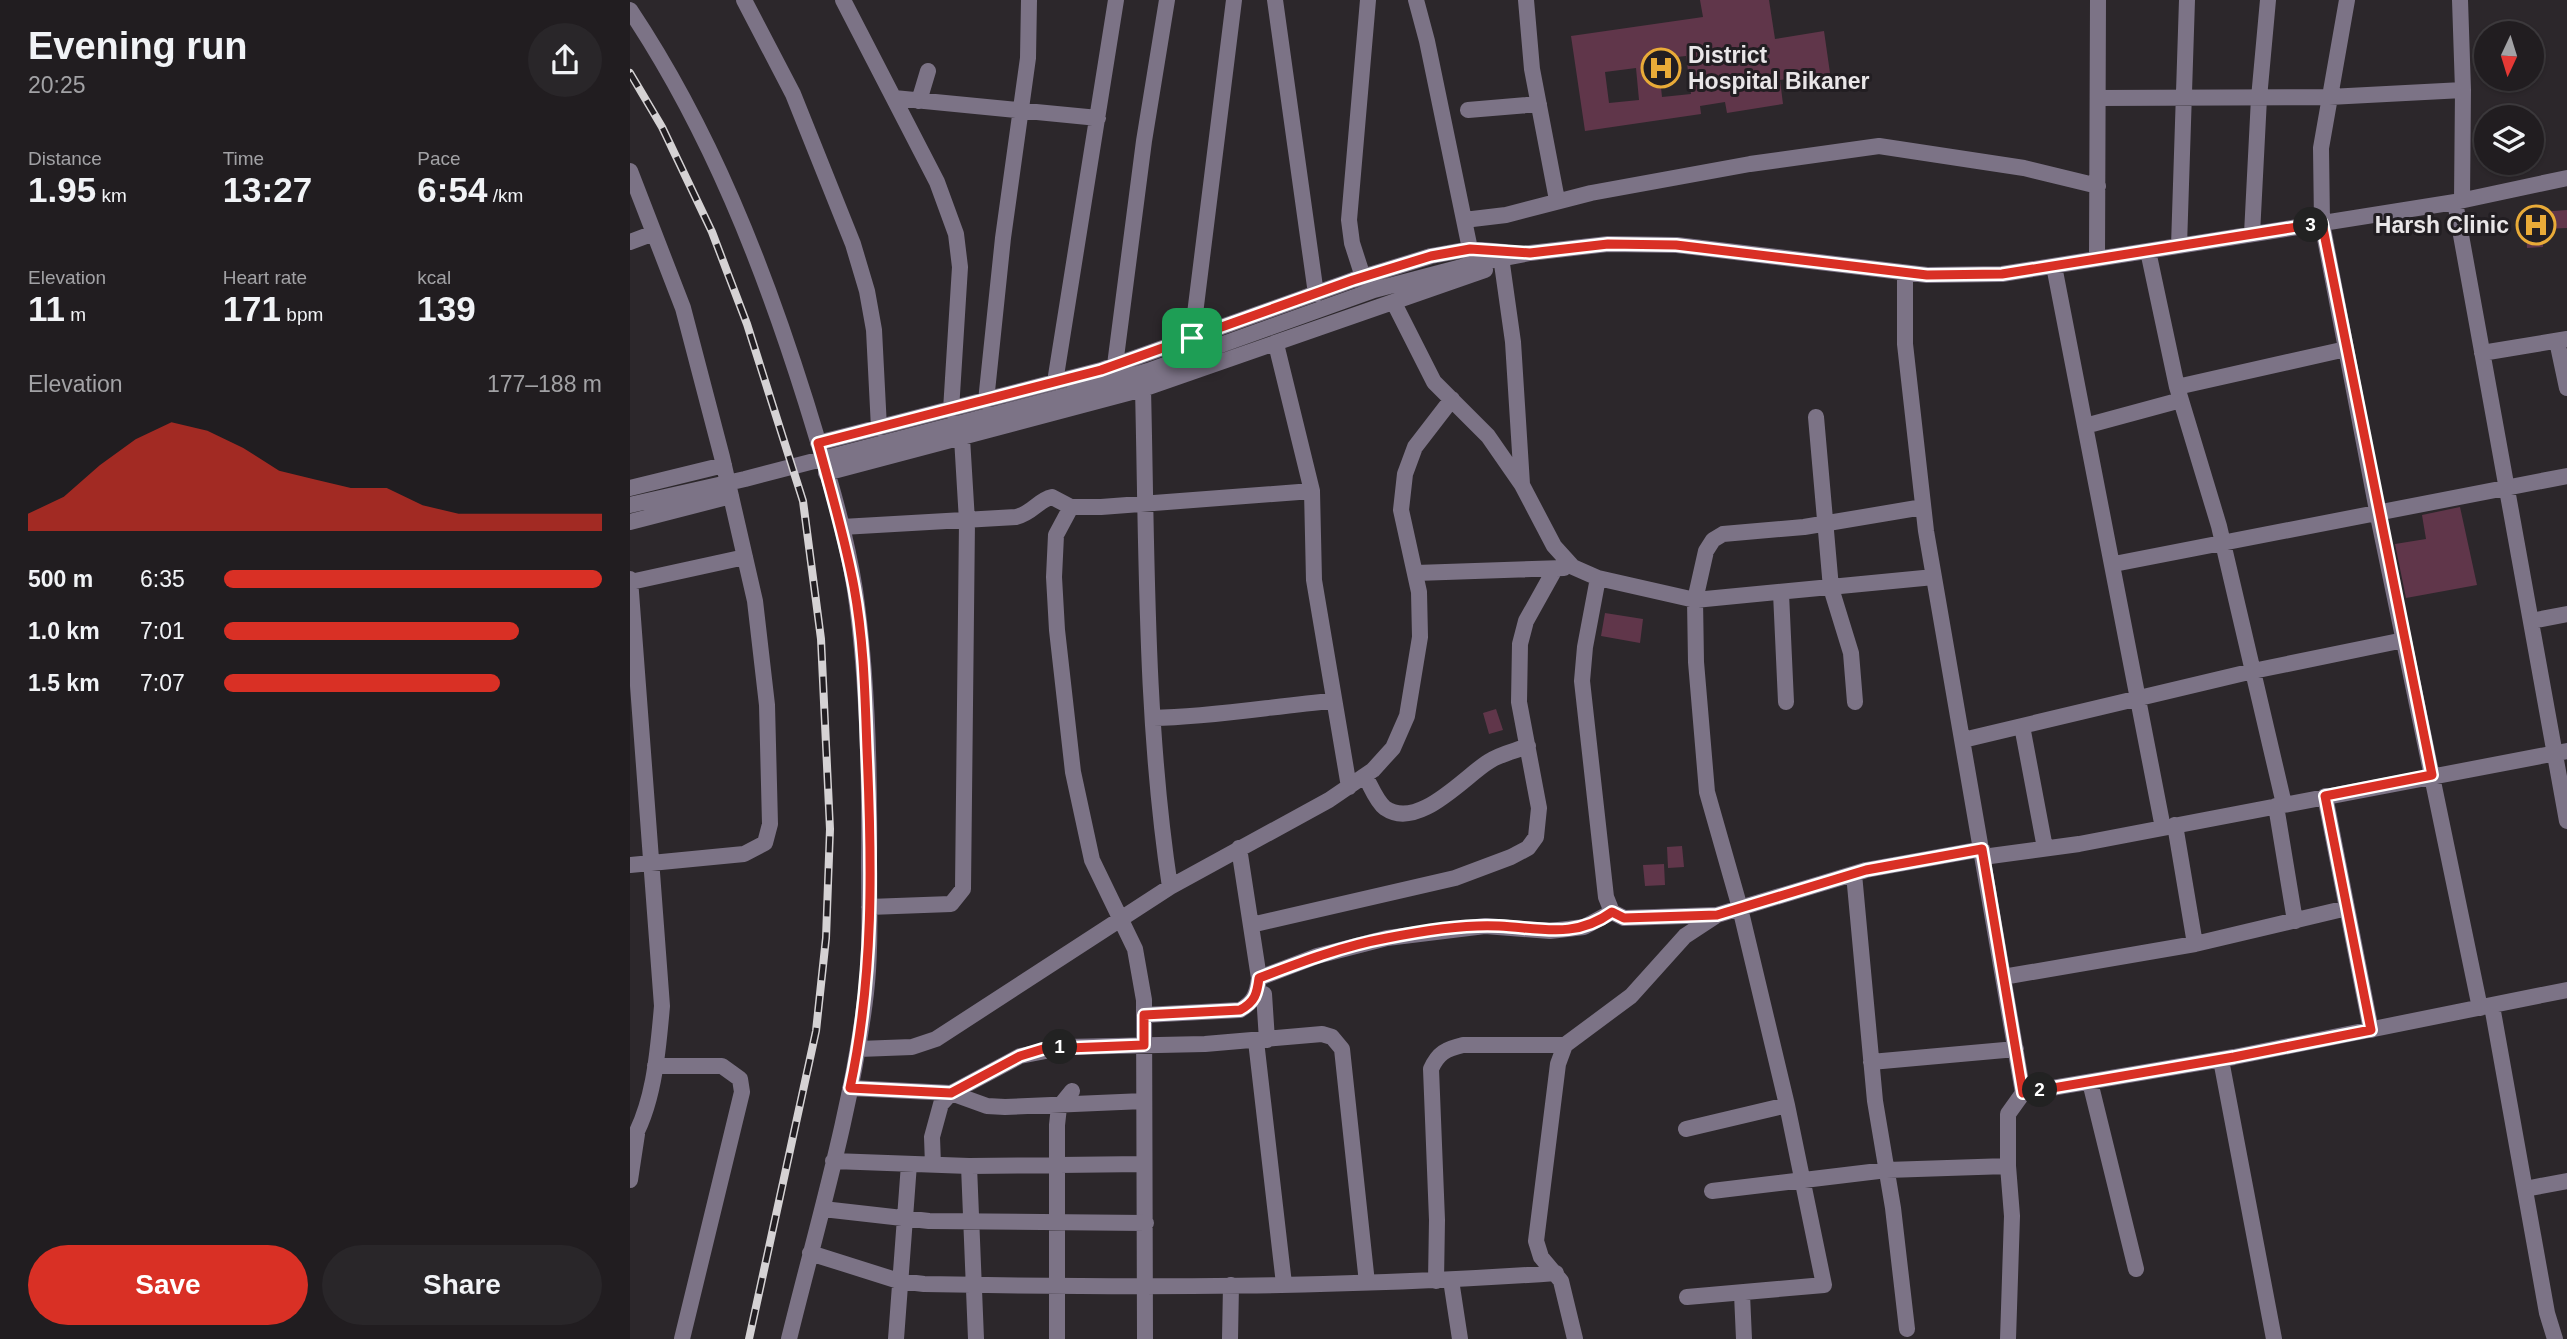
<!DOCTYPE html>
<html lang="en">
<head>
<meta charset="utf-8">
<style>
	:root { --surface:#211d20; --page:#292629; --text:#f1f3f6; --muted:#a2a2a5; --line:#3e3b3e; --accent:#d93025 }
	body { margin:0; font-family:Helvetica,sans-serif; background:var(--page); color:var(--text); height:100vh; display:flex; flex-direction:column; font-size:26px; white-space:nowrap }
	* { box-sizing:border-box; margin:0 }
	p { font-size:23px; color:var(--muted) }
	.icon { flex:none; width:38px; height:38px; fill:none; stroke:currentColor; stroke-width:2; stroke-linecap:round; stroke-linejoin:round }
	.map { position:relative; flex:1; overflow:hidden }
	.sheet { display:flex; flex-direction:column; background:var(--surface); width:630px }
	.sheet>* { flex:none }
	.needle { width:46px; rotate:184deg }
	.fabs { position:absolute; left:1844px; top:21px; display:grid; gap:14px }
	.fabs a { display:grid; place-items:center; width:70px; height:70px; border-radius:50%; background:var(--surface); box-shadow:0 2px 5px #0004,0 0 0 2px var(--line); font-size:35px }
	.pin { position:absolute; display:grid; place-items:center; width:60px; height:60px; color:#fff; margin:-30px; border-radius:14px; box-shadow:0 4px 10px #0006 }
	.km { position:absolute; width:35px; height:35px; margin:-18px; border-radius:50%; background:#222; color:#fff; font-size:19px; line-height:35px; text-align:center }
	.round { display:grid; place-items:center; flex:none; width:74px; height:74px; border-radius:37px; background:var(--page) }
	.head { display:flex; align-items:center; justify-content:space-between; height:119px; padding:0 28px }
	h1 { font-size:38px; font-weight:800; line-height:52px }
	.metrics { display:grid; grid-template-columns:repeat(3,1fr); gap:10px; height:119px; padding:7px 28px }
	.metrics div { display:grid; align-content:center }
	.metrics b { font-size:35px; font-weight:800 }
	.metrics small { font-size:19px; font-weight:400 }
	.metrics p { font-size:19px }
	.chart { height:196px; padding:14px 28px }
	.chart p { display:flex; justify-content:space-between }
	.chart svg { width:100%; height:126px; margin-top:7px; fill:var(--accent); opacity:.7 }
	.button { display:flex; gap:14px; margin-top:auto; padding:14px 28px }
	.button a { flex:1; height:80px; border-radius:42px; background:var(--accent); color:#fff; font-size:28px; font-weight:800; line-height:80px; text-align:center }
	.button a+a { background:var(--page); color:var(--text) }
	ul { padding:0 28px; list-style:none; font-size:23px }
	li { display:grid; grid-template-columns:112px 84px 1fr; align-items:center; height:52px }
	li i { height:18px; border-radius:9px; background:var(--accent) }
	main { display:flex; flex:1; min-height:0 }
	.map>svg:first-child { display:block }
</style>
</head>
<body>
<main>
<section class="sheet">
<div class="head"><div><h1>Evening run</h1><p>20:25</p></div><a class="round"><svg class="icon" aria-label="share" viewBox="0 0 24 24"><path d="M12 15V3M7 8l5-5 5 5M5 13v7h14v-7"/></svg></a></div>
<div class="metrics">
<div><p>Distance</p><b>1.95<small> km</small></b></div>
<div><p>Time</p><b>13:27</b></div>
<div><p>Pace</p><b>6:54<small> /km</small></b></div>
</div>
<div class="metrics">
<div><p>Elevation</p><b>11<small> m</small></b></div>
<div><p>Heart rate</p><b>171<small> bpm</small></b></div>
<div><p>kcal</p><b>139</b></div>
</div>
<div class="chart"><p><span>Elevation</span>177–188 m</p>
<svg viewBox="0 0 160 44" preserveAspectRatio="none"><path d="M0 44V38L10 32L20 21L30 12L40 6L50 9L60 15L70 23L80 26L90 29L100 29L110 35L120 38L130 38L140 38L150 38L160 38V44z"/></svg>
</div>
<ul>
<li><b>500 m</b>6:35<i style="width:100%"></i></li>
<li><b>1.0 km</b>7:01<i style="width:78%"></i></li>
<li><b>1.5 km</b>7:07<i style="width:73%"></i></li>
</ul>
<div class="button"><a>Save</a><a>Share</a></div>
</section>
<div class="map">
<svg width="1937" height="1339" viewBox="0 0 1937 1339">
	<rect width="100%" height="100%" fill="#2c272b"/>
	<!-- building -->
	<path fill="#60364a" fill-rule="evenodd" d="M 1070,0 L 1139,0 L 1145,39 L 1194,31 L 1200,73 L 1150,80 L 1153,104 L 1097,113 L 1095,102 L 1070,106 L 1071,114 L 955,131 L 941,36 L 1073,17 ZM 1056,56 L 1061,94 L 1032,97 L 1028,59 ZM 1006,68 L 1009,100 L 979,103 L 975,72 Z
		M 1937,210 L 1937,228 L 1912,229 L 1913,247 L 1897,248 L 1895,213 Z
		M 1830,507 L 1847,585 L 1776,598 L 1765,544 L 1796,539 L 1792,515 Z
		M 975,613 L 1013,619 L 1010,643 L 971,636 Z
		M 866,709 L 873,730 L 859,734 L 853,713 Z
		M 1052,846 L 1054,867 L 1038,868 L 1037,847 Z
		M 1034,864 L 1035,885 L 1015,886 L 1013,865 Z"/>
	<g fill="none" stroke-linecap="round" stroke-linejoin="round">
		<!-- minor -->
		<path stroke="#7c7386" stroke-width="16" d="M 114,0 L 163,94 L 223,244 L 237,291 L 244,330 L 249,428
			M 213,0 L 307,182 L 326,234 L 330,267 L 321,410
			M 645,0 L 686,294
			M 786,0 L 797,41 L 840,249
			M 896,0 L 902,69 L 927,200
			M 1717,0 L 1691,148 L 1692,223 L 1749,521 L 1850,1008
			M 1830,0 L 1833,90
			M 0,10 C 80,130 133,265 176,402 C 195,464 215,527 225,590 C 238,679 240,771 239,861 C 239,905 241,950 236,993 C 222,1110 187,1225 159,1339
			M 264,98 L 468,118
			M 1468,98 L 1699,97 L 1833,90 L 1832,200
			M 289,101 L 298,71
			M 838,110 L 909,104
			M 0,171 L 53,308 L 92,457 L 125,601 L 137,705 L 140,824 L 135,843 L 114,854 L 0,865
			M 1825,202 L 1937,821
			M 834,220 L 876,215 L 961,193 L 1120,164 L 1249,146 L 1394,168 L 1468,186
			M 1622,234 L 1629,98 L 1638,0
			M 0,242 L 24,233
			M 1549,246 L 1557,0
			M 1518,251 L 1547,387 L 1716,349
			M 1467,259 L 1468,0
			M 872,264 L 883,342 L 892,484
			M 1424,266 L 1533,828
			M 1275,273 L 1275,344 L 1296,531 L 1393,1093 L 1604,1057 L 1937,990
			M 733,277 L 722,243 L 719,220 L 738,0
			M 764,303 L 804,382 L 858,436 L 892,485 L 924,546 L 943,567 L 968,578 L 1065,600 L 1304,577
			M 562,338 L 604,0
			M 1927,341 L 1937,388
			M 646,344 L 682,491 L 684,580 L 719,787
			M 1852,353 L 1937,339
			M 485,365 L 514,141 L 537,0
			M 425,382 L 486,0
			M 1547,387 L 1589,526 L 1654,804
			M 513,389 C 517,555 515,723 540,887
			M 356,401 L 373,238 L 398,58 L 399,0
			M 1186,417 L 1201,588 L 1221,653 L 1225,702
			M 1455,426 L 1551,400
			M 188,443 L 471,370 L 723,280 L 801,256 L 840,249 L 874,252
			M 196,473 L 513,389 L 855,270
			M 0,488 L 94,465
			M 0,505 L 115,479 L 439,395 L 518,371 L 744,290 L 843,264 L 900,253 L 978,244 L 1047,245 L 1297,275 L 1372,274 L 1825,202 L 1937,178
			M 441,507 L 426,535 L 424,577 L 427,630 L 443,772 L 462,860 L 505,949 L 514,1000 L 515,1339
			M 0,522 L 101,496
			M 212,527 L 386,517 C 403,513 408,500 422,497 L 441,507 L 471,507 L 682,491
			M 1484,564 L 1937,476
			M 786,573 L 934,568
			M 968,578 L 955,647 L 952,681 L 976,897 L 982,912 L 994,918 L 1085,915
			M 0,579 L 32,1006 C 28,1051 24,1106 0,1144
			M 1,582 L 115,557
			M 1151,593 L 1156,702
			M 1901,621 L 1937,614
			M 523,718 C 584,717 643,706 703,701
			M 1392,726 L 1415,848
			M 1333,740 L 1623,671 L 1774,640
			M 735,776 C 741,786 746,801 755,808 C 788,831 834,777 858,762 C 869,754 885,751 898,746
			M 1695,796 L 1741,1030
			M 1646,806 L 1665,921
			M 1545,825 L 1565,944
			M 1353,857 L 1449,844 L 1937,751
			M 1224,874 L 1245,1101 L 1263,1208 L 1277,1329
			M 239,907 L 321,904 L 333,889 L 337,521 L 332,438
			M 621,925 L 825,878 L 881,857 L 898,848 L 906,837 L 909,808 L 889,702 L 890,644 L 896,621 L 925,569
			M 1373,977 L 1565,944 L 1717,908
			M 629,978 L 687,956 L 757,938 L 855,926 L 920,931 L 954,927 L 982,912
			M 634,994 L 637,1040
			M 1862,1006 L 1917,1313 L 1925,1339
			M 514,1015 L 610,1010 C 624,1002 627,994 629,978 L 609,848
			M 626,1041 L 654,1284
			M 229,1049 L 282,1047 L 306,1039 L 540,887 L 699,800 L 743,770 L 763,748 L 777,716 L 790,637 L 789,592 L 771,510 L 775,474 L 785,447 L 822,399
			M 1591,1060 L 1644,1339
			M 1241,1062 L 1386,1049
			M 25,1066 L 92,1066 L 110,1079 L 112,1092 L 52,1339
			M 1460,1082 L 1506,1269
			M 220,1088 L 321,1093 L 357,1106 L 375,1107 L 514,1101
			M 1056,1129 L 1157,1105
			M 203,1161 L 339,1166 L 514,1164
			M 303,1165 L 302,1137 L 311,1104 L 321,1093 L 390,1056 L 436,1047 L 575,1044 L 692,1034 L 702,1037 L 712,1049 L 737,1283
			M 339,1166 L 346,1339
			M 1378,1166 L 1382,1216 L 1378,1339
			M 0,1180 L 7,1134
			M 1895,1189 L 1937,1181
			M 1082,1191 L 1257,1170 L 1378,1166 L 1378,1114 L 1393,1093
			M 193,1209 L 299,1221 L 516,1223
			M 180,1253 L 269,1281 L 294,1284 C 505,1288 716,1288 926,1273
			M 821,1280 L 830,1339
			M 806,1281 L 807,1220 L 801,1069 C 808,1053 816,1049 833,1045 L 935,1045
			M 1112,1294 L 1114,1339
			M 1057,1297 L 1194,1285 L 1157,1105 L 1110,908 L 1077,792 L 1066,662 L 1065,600 L 1076,551 L 1083,540 L 1093,534 L 1174,527 L 1293,507
			M 266,1339 L 279,1164
			M 427,1339 L 427,1125 L 429,1107 L 442,1091
			M 600,1339 L 601,1285
			M 945,1339 L 931,1281 L 911,1257 L 906,1241 L 928,1064 L 935,1045 L 1001,996 L 1055,936 L 1087,915 L 1236,870 L 1352,849"/>
		<defs>
			<path id="rail" d="M 0,73 L 32,127 L 82,232 L 117,324 L 173,501 L 191,639 L 200,829 L 196,938 L 186,1031 L 119,1339"/>
		</defs>
		<!-- rail casing -->
		<use href="#rail" stroke="#d5d2d4" stroke-width="8"/>
		<!-- rail -->
		<use href="#rail" stroke="#221e22" stroke-width="5" stroke-dasharray="16" stroke-linecap="butt"/>
	</g>
	<g fill="none" stroke-linecap="round" stroke-linejoin="round">
		<defs>
			<path id="route" d="M 1692,223 L 1802,775 L 1695,796 L 1741,1030 L 1604,1057 L 1393,1093 L 1352,849 L 1236,870 L 1087,915 L 994,918 L 982,912 C 945,939 911,928 869,926 C 833,924 792,931 757,938 C 713,946 671,962 629,978 C 627,994 625,1002 610,1010 L 514,1015 L 514,1045 L 413,1049 L 390,1056 L 321,1093 L 220,1088 C 244,977 242,863 237,750 C 235,696 234,641 224,587 C 215,538 201,491 188,443 L 471,370 L 723,280 L 801,256 L 840,249 L 900,253 L 978,244 L 1046,245 L 1297,275 L 1372,274 Z"/>
		</defs>
		<!-- route casing -->
		<use href="#route" stroke="#fff" stroke-width="14"/>
		<!-- route -->
		<use href="#route" stroke="#d93025" stroke-width="9"/>
	</g>
	<!-- icons -->
	<defs>
		<symbol id="hospital-ring" viewBox="-11 -11 22 22"><circle r="9.5" fill="#221e22" stroke="#e9ab38" stroke-width="1.5"/><path d="M-5-5h3v3.5h4V-5h3V5h-3V1.5h-4V5h-3Z" fill="#e9ab38"/></symbol>
	</defs>
	<g fill-rule="evenodd">
		<use href="#hospital-ring" x="1009" y="46" width="44" height="44"/>
		<use href="#hospital-ring" x="1884" y="203" width="44" height="44"/>
	</g>
	<g text-anchor="middle" stroke-width="6" stroke-linejoin="round" paint-order="stroke">
		<!-- poi labels -->
		<g font-size="23" font-weight="bold" fill="#e9e6e8" stroke="#221e22" text-anchor="start">
			<text x="1058" y="63">District<tspan x="1058" dy="26">Hospital Bikaner</tspan></text>
			<text x="1879" y="233" text-anchor="end">Harsh Clinic</text>
		</g>
	</g>
</svg>
<div class="fabs">
<a><svg class="needle" viewBox="-14 -14 28 28"><path d="M0-13l5 13h-10z" fill="#e53935"/><path d="M0 13l5-13h-10z" fill="#a2a2a5"/></svg></a>
<a><svg class="icon" aria-label="layers" viewBox="0 0 24 24"><path d="M12 4l9 5-9 5-9-5zM3 14l9 5 9-5"/></svg></a>
</div>
<div class="pin" style="left:562px;top:338px;background:#1e9e55"><svg class="icon" aria-label="arrive" viewBox="0 0 24 24"><path d="M6 21V4h12l-3 4 3 4H6"/></svg></div>
<b class="km" style="left:430px;top:1047px">1</b>
<b class="km" style="left:1410px;top:1090px">2</b>
<b class="km" style="left:1681px;top:225px">3</b>
</div>
</main>
</body>
</html>
